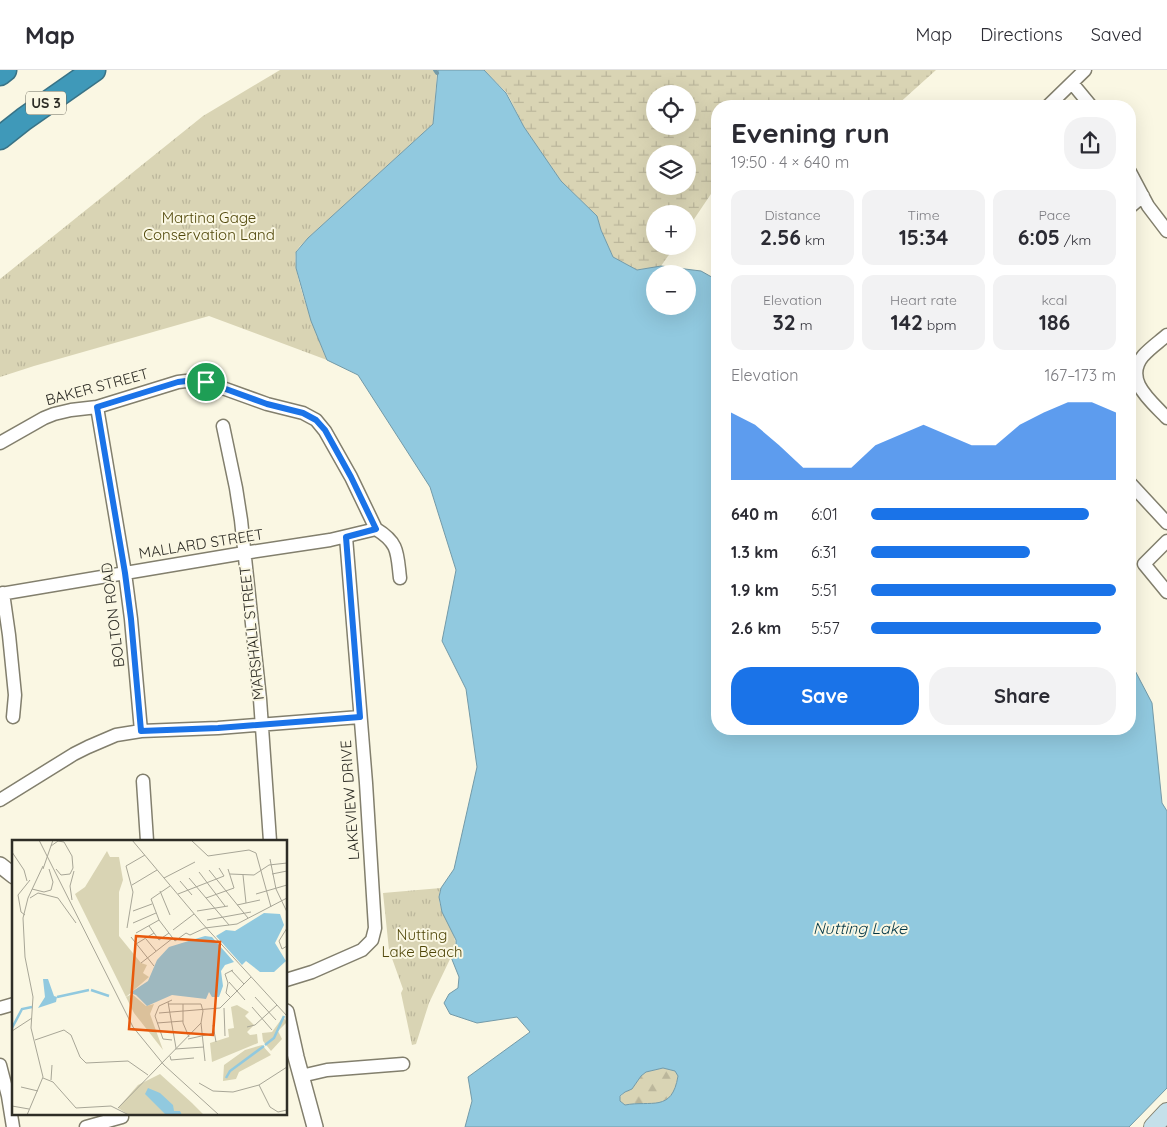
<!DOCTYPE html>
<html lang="en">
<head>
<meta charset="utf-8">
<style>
	:root { --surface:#fff; --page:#f2f2f3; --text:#2b2b33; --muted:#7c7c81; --line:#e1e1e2; --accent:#1a73e8 }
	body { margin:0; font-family:Quicksand,sans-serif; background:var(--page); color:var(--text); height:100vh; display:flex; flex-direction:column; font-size:19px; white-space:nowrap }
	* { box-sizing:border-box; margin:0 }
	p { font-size:16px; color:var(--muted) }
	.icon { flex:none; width:28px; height:28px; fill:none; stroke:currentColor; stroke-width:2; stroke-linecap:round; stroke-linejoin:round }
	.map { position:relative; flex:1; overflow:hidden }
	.drawer { position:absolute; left:711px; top:30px; width:425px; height:635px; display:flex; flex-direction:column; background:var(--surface); border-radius:20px; box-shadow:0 5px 20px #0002 }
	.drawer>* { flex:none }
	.buttons { position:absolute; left:646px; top:15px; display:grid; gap:10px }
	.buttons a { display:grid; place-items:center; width:50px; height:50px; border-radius:50%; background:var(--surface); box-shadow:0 5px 20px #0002; font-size:25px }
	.pin { position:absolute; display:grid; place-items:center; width:42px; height:42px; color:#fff; margin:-21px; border:2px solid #fff; border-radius:50%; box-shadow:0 1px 5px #0007 }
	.round { display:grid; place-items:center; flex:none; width:52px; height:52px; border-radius:20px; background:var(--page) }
	.overview { display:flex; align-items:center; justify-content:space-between; height:85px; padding:0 20px }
	h1 { font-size:28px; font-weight:700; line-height:38px }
	.figures { display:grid; grid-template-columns:repeat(3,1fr); gap:8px; height:85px; padding:5px 20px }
	.figures div { display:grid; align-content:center; border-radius:12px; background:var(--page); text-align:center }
	.figures b { font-size:21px; font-weight:700 }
	.figures small { font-size:14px; font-weight:400 }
	.figures p { font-size:14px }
	.chart { height:140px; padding:10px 20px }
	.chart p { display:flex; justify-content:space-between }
	.chart svg { width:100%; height:90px; margin-top:5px; fill:var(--accent); opacity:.7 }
	.action { display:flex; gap:10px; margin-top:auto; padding:10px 20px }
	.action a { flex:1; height:58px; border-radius:20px; background:var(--accent); color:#fff; font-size:20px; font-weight:700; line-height:58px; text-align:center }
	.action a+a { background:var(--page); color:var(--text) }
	ul { padding:0 20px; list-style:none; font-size:16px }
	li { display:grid; grid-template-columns:80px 60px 1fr; align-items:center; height:38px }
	li i { height:12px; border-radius:6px; background:var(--accent) }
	header { display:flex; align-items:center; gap:30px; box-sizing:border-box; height:70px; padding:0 25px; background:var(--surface); border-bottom:1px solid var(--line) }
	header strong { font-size:24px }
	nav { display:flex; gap:28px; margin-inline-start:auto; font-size:18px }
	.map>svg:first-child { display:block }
</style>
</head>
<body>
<header>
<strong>Map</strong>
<nav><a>Map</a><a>Directions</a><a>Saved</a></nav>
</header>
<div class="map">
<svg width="1167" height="1057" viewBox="0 0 1167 1057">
	<defs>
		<pattern id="grass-tufts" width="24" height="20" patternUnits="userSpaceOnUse" patternTransform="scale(1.25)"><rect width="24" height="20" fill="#d9d4b4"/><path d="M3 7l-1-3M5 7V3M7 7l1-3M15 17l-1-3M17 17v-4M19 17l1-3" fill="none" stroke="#bbb69b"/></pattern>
		<pattern id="forest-firs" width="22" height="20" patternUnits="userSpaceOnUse" patternTransform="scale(1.25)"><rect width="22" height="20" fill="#d9d4b4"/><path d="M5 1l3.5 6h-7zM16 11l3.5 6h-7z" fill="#bbb69b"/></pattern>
		<pattern id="wetland-marsh" width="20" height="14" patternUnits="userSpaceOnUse" patternTransform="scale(1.25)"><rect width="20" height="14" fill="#d9d4b4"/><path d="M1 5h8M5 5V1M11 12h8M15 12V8" fill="none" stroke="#bbb69b"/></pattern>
	</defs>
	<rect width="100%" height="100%" fill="#faf7e3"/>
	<!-- grass -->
	<path fill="url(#grass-tufts)" d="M 280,0 L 435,0 L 437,3 L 433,54 L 308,168 C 305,172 297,178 296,182 C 290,199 319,271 327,290 L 209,246 L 34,296 L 0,307 L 0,209 L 203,46 Z
		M 441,818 C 440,821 439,824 439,826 C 438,847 466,868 451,887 L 429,933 L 416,974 L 412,975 L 401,923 L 403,919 L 389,880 L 383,823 Z"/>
	<!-- forest -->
	<path fill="url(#forest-firs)" d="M 663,998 L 675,1001 L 678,1006 C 672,1043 652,1030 625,1035 L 620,1031 L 620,1027 L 625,1022 L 632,1019 L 641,1006 L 646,1002 Z"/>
	<!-- wetland -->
	<path fill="url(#wetland-marsh)" fill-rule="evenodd" d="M 484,0 L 936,0 L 896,36 L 718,36 L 717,120 L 715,118 L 688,158 L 688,144 L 655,144 L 655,176 L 675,176 L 661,196 L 637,200 L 613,187 L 601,160 L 597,146 L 561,111 L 524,57 L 507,23 ZM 655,24 L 688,24 L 688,56 L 655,56 ZM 655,84 L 688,84 L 688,116 L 655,116 Z"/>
	<!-- water -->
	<path fill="#91c9df" stroke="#739aa8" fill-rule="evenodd" d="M 438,0 L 484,0 L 506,23 L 524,57 L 561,111 L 597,146 L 601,160 L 613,187 L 637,200 L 661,196 L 701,201 L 717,210 L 718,659 L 1130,659 L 1130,591 L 1152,633 L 1162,733 L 1167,741 L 1167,1018 L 1129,1057 L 465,1057 L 472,1031 L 468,1007 L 530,962 L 517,947 L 477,953 L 450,944 L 444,933 L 449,924 L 458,918 L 459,907 L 451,887 L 456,881 L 456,870 L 442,842 L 439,827 L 441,818 L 454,799 L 477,697 L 466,619 L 442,571 L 456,500 L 430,417 L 358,305 L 327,290 L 311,251 L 296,198 L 296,182 L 308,168 L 433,54 ZM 655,204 L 688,204 L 688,236 L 655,236 ZM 663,998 L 675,1001 L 678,1006 C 672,1043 651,1030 625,1035 L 620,1031 L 620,1026 L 625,1022 L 632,1019 L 641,1006 L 646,1002 Z"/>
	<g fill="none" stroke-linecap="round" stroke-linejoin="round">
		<!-- stream -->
		<path stroke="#739aa8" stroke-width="4" d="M 435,0 L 437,3"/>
		<defs>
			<path id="minor" d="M 1072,13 L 1091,36
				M 1048,36 L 1085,0
				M 1130,102 L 1148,136 L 1167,161
				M 1130,137 L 1143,126
				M 1167,265 C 1159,272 1150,278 1143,286 C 1123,310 1151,331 1167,348
				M 97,337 L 125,503 L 131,549 L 141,661
				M 223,356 L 236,418 L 241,450 L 260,629 L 270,771
				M 0,373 L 44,348 L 54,344 L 71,340 L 97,337 L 178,312 L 186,311 L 206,312 L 267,334 L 303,343 L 316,350 L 325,361 L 351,407 L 376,459
				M 1130,413 L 1167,453
				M 376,459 C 399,473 397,483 400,508
				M 1167,471 L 1144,494 L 1167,522
				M 3,523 L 9,565 L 15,625 L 13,647
				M 0,524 L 244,483 L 330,470 L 376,459
				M 143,711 L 147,771
				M 0,730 L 74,684 L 88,677 L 116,665 L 141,661 L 218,658 L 360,647
				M 286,910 L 312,902 L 362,880 L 372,870 L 375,858 L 366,713 L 346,467
				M 0,938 L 14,934
				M 0,995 L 8,1026 L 13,1057
				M 301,1006 L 327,1000 L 403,994
				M 86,1057 L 122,1047"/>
			<path id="tertiary" d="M 0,795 L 14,806
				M 286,942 L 296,987 L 315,1057"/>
			<path id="secondary" d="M 1153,1057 L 1167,1042"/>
			<path id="motorway" d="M 0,4 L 5,0
				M 0,68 L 24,49 L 94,0"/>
		</defs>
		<!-- minor casing -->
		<use href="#minor" stroke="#827f6d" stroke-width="15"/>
		<!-- tertiary casing -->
		<use href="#tertiary" stroke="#827f6d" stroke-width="18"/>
		<!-- secondary casing -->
		<use href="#secondary" stroke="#827f6d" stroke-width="20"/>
		<!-- motorway casing -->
		<use href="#motorway" stroke="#397386" stroke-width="25"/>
		<!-- minor -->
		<use href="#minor" stroke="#fff" stroke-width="12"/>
		<!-- tertiary -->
		<use href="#tertiary" stroke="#fff" stroke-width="15"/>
		<!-- secondary -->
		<use href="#secondary" stroke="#c5e0ea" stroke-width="18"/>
		<!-- motorway -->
		<use href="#motorway" stroke="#3f99b9" stroke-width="22"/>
	</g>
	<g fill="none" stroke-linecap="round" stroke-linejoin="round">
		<defs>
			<path id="route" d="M 186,311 L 206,312 L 212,314 L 267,334 L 303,343 L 316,350 L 325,360 L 351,407 L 376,459 L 346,467 L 360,647 L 218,658 L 141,661 L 131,549 L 125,503 L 97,337 L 178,312 Z"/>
		</defs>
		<!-- route casing -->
		<use href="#route" stroke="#fff" stroke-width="10"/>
		<!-- route -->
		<use href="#route" stroke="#1a73e8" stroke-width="6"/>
	</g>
	<g text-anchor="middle" stroke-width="4" stroke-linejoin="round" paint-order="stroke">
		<!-- shield labels -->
		<rect fill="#faf7e3" stroke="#6b6a5f" stroke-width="1" x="26" y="21.5" width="40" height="23" rx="4"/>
		<g font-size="14" font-weight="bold" fill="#2e2d26">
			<text x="46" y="38">US 3</text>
		</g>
		<!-- park labels -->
		<g font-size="15" fill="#50470a" stroke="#faf7e3">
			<text x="209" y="153">Martina Gage<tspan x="209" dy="17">Conservation Land</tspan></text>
			<text x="422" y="870">Nutting<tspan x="422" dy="17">Lake Beach</tspan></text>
		</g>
		<!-- street labels -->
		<g font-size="15" fill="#2e2d26" stroke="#faf7e3">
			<text transform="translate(97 317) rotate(-15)" y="5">BAKER STREET</text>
			<text transform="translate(201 474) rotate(-9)" y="5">MALLARD STREET</text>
			<text transform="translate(113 545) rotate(-97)" y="5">BOLTON ROAD</text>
			<text transform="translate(252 563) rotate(-96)" y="5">MARSHALL STREET</text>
			<text transform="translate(350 730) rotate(-94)" y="5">LAKEVIEW DRIVE</text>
		</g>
		<!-- water labels -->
		<g font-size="16" font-style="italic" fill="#013646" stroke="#faf7e3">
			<text x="860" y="864">Nutting Lake</text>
		</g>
	</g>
	<!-- overview -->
	<g transform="translate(12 770)">
		<rect width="275" height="275" fill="#faf7e3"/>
		<path d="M 120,154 L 134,166 L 142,164 L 138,174 L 151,210 L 122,173 L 114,157 ZM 225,165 L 237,172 L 233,176 L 242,185 L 235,192 L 238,195 L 245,194 L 246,203 L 200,222 L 198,203 L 217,197 L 216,189 L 222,188 L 219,167 ZM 148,234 L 180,263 L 192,275 L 117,275 L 106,268 L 126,245 Z" fill="#d9d4b4"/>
		<path d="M 95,11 L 98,17 L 107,17 L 111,40 L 107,52 L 107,96 L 129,123 L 135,125 L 131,133 L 137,137 L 114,157 L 63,54 L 73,47 ZM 271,177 L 275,182 L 266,191 L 270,199 L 259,211 L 251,201 L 250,193 L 260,192 ZM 250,205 L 259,215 L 227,232 L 224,239 L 211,241 L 212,225 L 233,210 Z" fill="#d9d4b4"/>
		<path d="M 252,73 L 268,74 L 272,85 L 263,103 L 274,121 L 262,132 L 248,132 L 234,121 L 230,125 L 204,96 L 214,90 L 223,91 ZM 193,96 L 200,97 L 222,122 L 213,125 L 209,131 L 211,146 L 207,157 L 200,157 L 197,152 L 194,159 L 160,155 L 135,166 L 124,155 L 118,153 L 136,141 L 145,120 L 157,107 ZM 31,139 L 36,139 L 42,156 L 45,157 L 44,162 L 26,168 L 33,157 ZM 136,248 L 148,253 L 161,265 L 162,271 L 168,271 L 170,275 L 154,275 L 133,254 Z" fill="#91c9df"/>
		<path fill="none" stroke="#91c9df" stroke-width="2.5" d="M 79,150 L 97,156M 45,157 L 77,150M 0,188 L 10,169 L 20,167M 253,205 L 262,198 L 272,176M 214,238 L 218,231 L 252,206"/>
		<path fill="none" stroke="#a8a697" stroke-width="1" d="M 27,0 L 121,187 L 152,225 L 207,275M 120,0 L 189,82 L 275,176M 179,0 L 196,16 L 237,10 L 244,13 L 259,67M 39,6 L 46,1 L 52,2 L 60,16 L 61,28 L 58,34 L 49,35 L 44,29M 0,12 L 12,30 L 15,41M 258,19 L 264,49 L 275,72M 31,29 L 41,0M 197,30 L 236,78M 187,32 L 213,66M 218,34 L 242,35 L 257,25 L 275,23M 260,34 L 275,31M 231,35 L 234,63M 152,38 L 183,22M 177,38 L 217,85M 168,41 L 180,55M 120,45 L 145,30M 158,46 L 139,59 L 147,80 L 163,101 L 174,93 L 178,95 L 193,88 L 225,84 L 275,58M 20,49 L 32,52 L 39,50 L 41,42 L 37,29M 148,51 L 158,75M 166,54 L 212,36 L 207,28M 244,54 L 275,45M 18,58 L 26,53 L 46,58 L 64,83M 194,58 L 222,48 L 216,29M 60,60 L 58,46 L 62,31M 225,65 L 248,60M 121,71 L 140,64M 185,71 L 216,66M 13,75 L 9,72 L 6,55 L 18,40M 195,80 L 239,72M 121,83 L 144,73M 137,86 L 147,100 L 157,93M 115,88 L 121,52 L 114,26 L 133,15M 275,88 L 267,101 L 270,109 L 275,106M 161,90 L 182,74M 124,93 L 147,80M 119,97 L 142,126M 134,99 L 144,111M 124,104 L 142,93M 129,123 L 161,98M 219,130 L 232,144M 217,142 L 233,160M 218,157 L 214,153 L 216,143 L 213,134 L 221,130M 243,157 L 264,180M 156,162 L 164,208M 171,164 L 171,183 L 177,197M 240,167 L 260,190M 212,168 L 213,196M 147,173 L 208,168 L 239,137M 145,183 L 171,181M 189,183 L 193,221M 201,185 L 204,202M 235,187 L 243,185 L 265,165M 0,191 L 20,178M 176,199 L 203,193M 23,200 L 52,190 L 59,195 L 68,217 L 74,223 L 116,221 L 136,235M 160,200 L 151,199 L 143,176 L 147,166 L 160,160M 163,209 L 192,207M 158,216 L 159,220 L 182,218M 31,238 L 41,242 L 64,268 L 99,266 L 117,275M 39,240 L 40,225M 187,243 L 201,251 L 221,252 L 247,245 L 275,227M 247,245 L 258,267 L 266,272 L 275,270M 9,247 L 26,251M 0,266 L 17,269M 106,268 L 189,183 L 191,171 L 189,164 L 156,164M 15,275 L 31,237 L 19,188 L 21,157 L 13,117 L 11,78 L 16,58 L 31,26"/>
		<path fill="#e8590c" fill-opacity="0.15" stroke="#e8590c" stroke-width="2.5" d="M 124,96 L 208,102 L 201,195 L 117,189 Z"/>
		<rect width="275" height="275" fill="none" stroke="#2e2d26" stroke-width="2.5"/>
	</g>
</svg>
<div class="buttons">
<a><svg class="icon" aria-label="locate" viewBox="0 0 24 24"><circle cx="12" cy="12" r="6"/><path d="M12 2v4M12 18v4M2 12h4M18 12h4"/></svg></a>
<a><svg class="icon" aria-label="layers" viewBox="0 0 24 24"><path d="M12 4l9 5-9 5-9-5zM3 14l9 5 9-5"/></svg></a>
<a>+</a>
<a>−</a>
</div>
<div class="pin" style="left:206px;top:312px;background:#1e9e55"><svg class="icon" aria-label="arrive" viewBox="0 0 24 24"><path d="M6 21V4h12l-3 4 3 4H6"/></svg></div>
<section class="drawer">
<div class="overview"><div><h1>Evening run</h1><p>19:50 · 4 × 640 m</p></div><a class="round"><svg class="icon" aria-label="share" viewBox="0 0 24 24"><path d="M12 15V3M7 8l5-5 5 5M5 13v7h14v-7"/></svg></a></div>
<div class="figures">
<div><p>Distance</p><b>2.56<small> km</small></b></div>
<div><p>Time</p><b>15:34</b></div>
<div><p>Pace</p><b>6:05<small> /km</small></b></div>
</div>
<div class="figures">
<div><p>Elevation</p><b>32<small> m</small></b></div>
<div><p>Heart rate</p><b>142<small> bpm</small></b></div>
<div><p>kcal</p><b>186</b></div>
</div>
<div class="chart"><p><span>Elevation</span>167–173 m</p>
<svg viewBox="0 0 160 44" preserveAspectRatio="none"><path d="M0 44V11L10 17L20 27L30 38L40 38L50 38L60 27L70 22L80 17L90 22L100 27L110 27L120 17L130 11L140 6L150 6L160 11V44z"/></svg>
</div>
<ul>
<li><b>640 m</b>6:01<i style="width:89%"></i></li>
<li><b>1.3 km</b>6:31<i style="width:65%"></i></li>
<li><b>1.9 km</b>5:51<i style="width:100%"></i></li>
<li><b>2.6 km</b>5:57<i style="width:94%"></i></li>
</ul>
<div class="action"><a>Save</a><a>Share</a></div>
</section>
</div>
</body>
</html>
